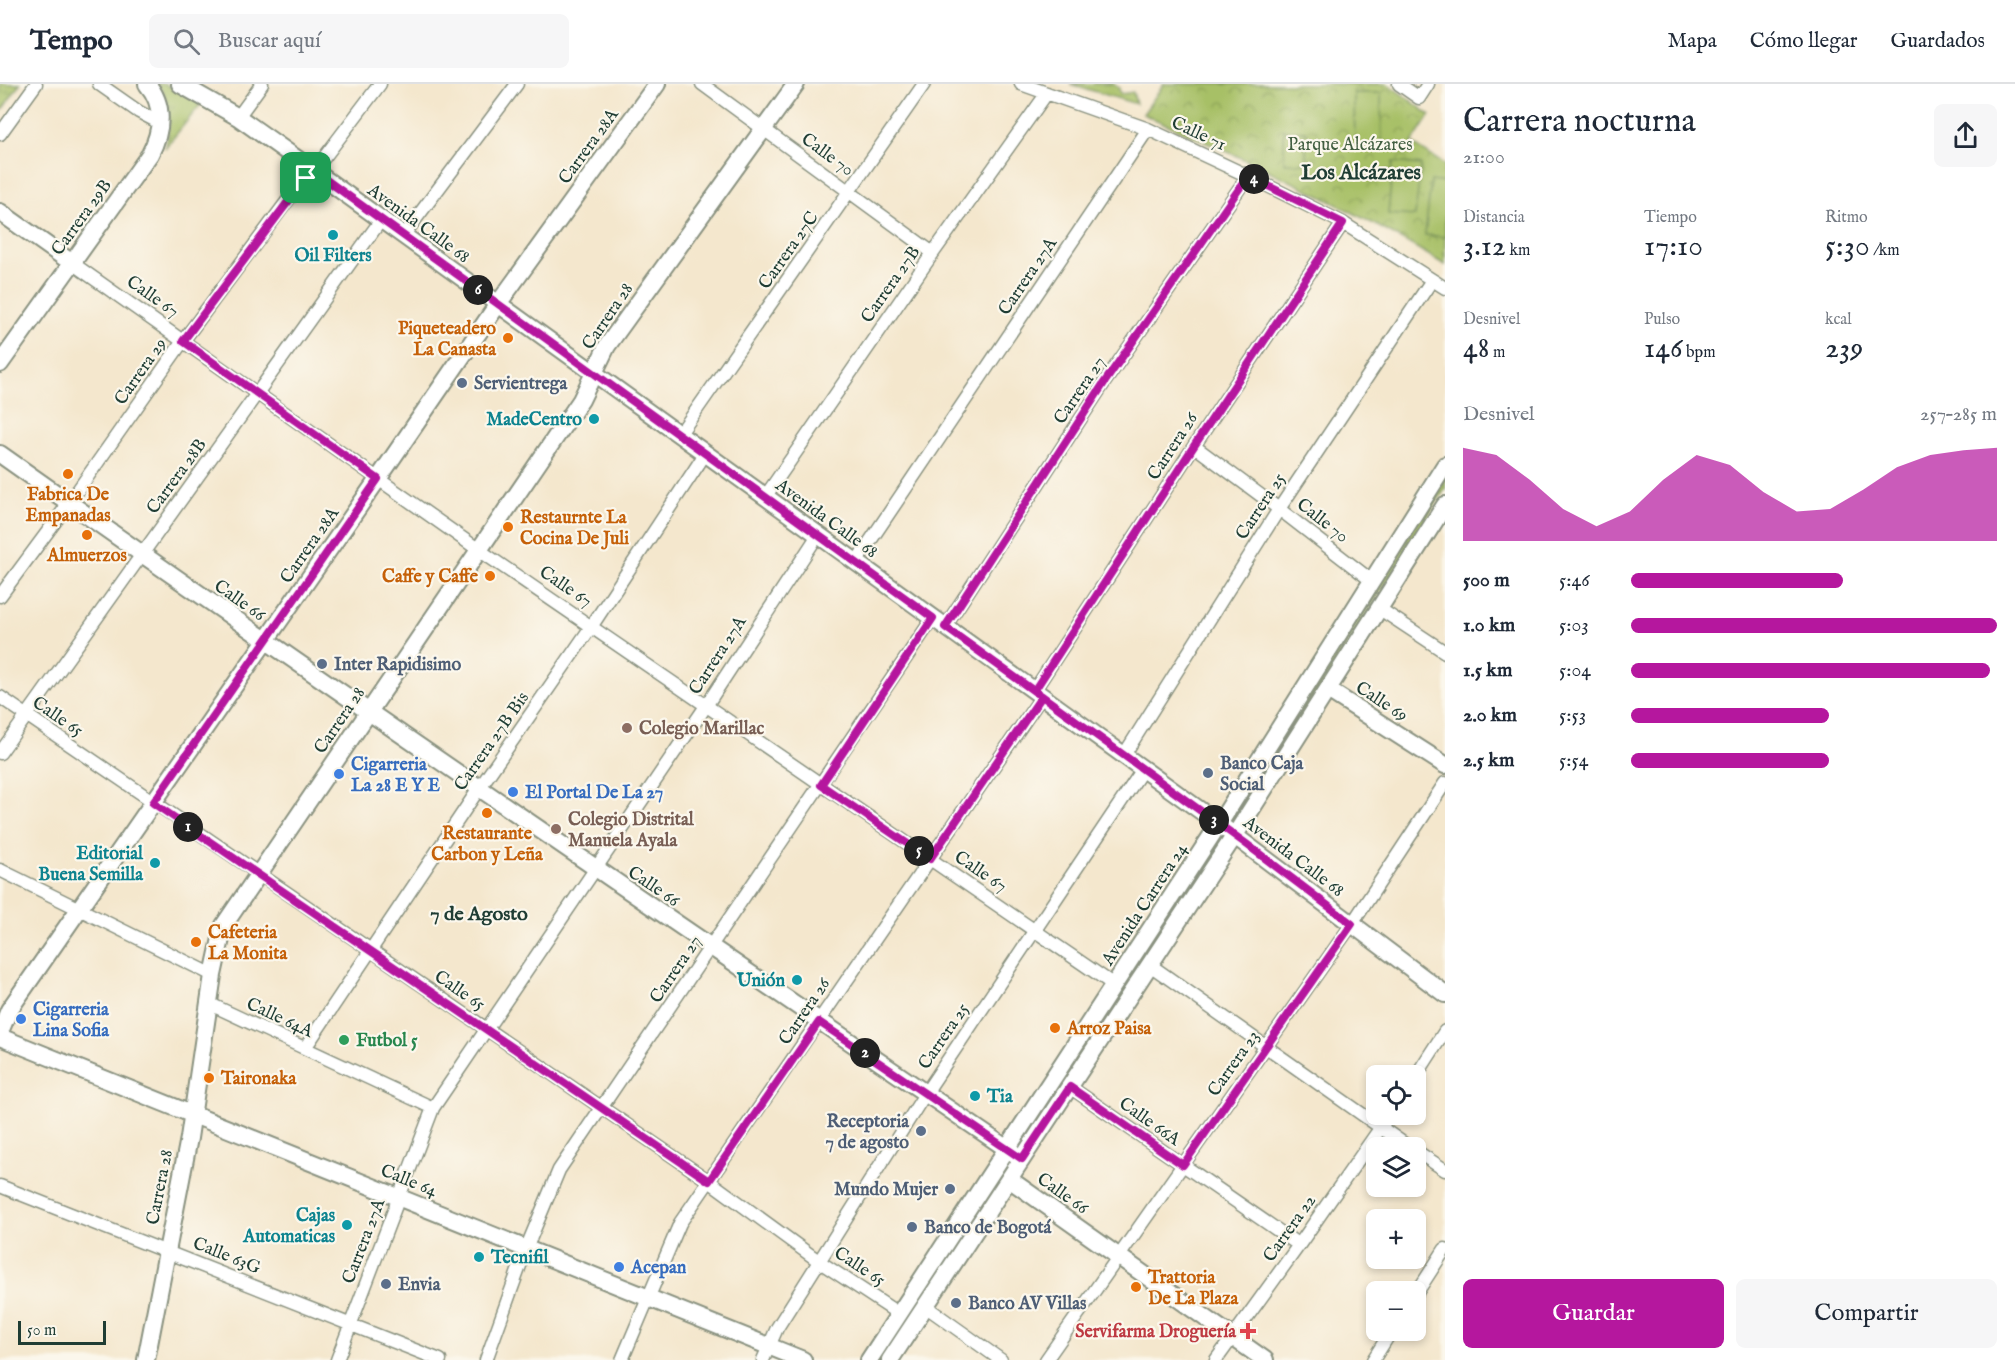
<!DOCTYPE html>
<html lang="es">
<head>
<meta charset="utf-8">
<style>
	:root { --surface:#fff; --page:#f6f6f7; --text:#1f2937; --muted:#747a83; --line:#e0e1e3; --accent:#b5179e }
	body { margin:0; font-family:"IM FELL English",serif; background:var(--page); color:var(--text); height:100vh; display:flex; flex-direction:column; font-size:22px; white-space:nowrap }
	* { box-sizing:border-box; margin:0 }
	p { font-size:20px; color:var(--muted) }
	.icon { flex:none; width:33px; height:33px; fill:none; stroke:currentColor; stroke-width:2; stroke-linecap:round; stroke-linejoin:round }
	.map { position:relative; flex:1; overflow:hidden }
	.sheet { display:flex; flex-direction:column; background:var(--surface); width:570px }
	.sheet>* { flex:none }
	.fabs { position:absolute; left:1366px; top:981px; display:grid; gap:12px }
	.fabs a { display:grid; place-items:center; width:60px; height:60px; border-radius:9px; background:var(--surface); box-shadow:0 3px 9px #0003; font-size:30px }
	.scale { position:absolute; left:18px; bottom:15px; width:88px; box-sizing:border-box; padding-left:6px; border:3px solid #1f3d34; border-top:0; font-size:16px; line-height:21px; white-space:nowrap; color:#1f3d34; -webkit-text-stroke:4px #fbf7ec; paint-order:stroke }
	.pin { position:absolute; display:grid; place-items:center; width:51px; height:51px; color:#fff; margin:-26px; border-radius:12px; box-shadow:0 3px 9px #0006 }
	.km { position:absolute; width:30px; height:30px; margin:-15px; border-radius:50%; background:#222; color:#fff; font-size:16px; line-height:30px; text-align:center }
	.round { display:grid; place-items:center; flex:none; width:63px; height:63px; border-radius:9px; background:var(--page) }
	.overview { display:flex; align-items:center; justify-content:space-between; height:102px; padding:0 18px }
	h1 { font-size:33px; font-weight:600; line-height:45px }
	.figures { display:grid; grid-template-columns:repeat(3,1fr); gap:9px; height:102px; padding:6px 18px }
	.figures div { display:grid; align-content:center }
	.figures b { font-size:30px; font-weight:600 }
	.figures small { font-size:16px; font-weight:400 }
	.figures p { font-size:16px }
	.chart { height:168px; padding:12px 18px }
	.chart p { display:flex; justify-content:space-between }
	.chart svg { width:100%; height:108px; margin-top:6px; fill:var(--accent); opacity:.7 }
	.button { display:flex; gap:12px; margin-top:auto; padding:12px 18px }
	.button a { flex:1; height:69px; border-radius:9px; background:var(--accent); color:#fff; font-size:24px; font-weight:600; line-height:69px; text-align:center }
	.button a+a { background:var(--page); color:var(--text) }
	ul { padding:0 18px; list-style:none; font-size:20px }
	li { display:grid; grid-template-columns:96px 72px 1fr; align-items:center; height:45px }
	li i { height:15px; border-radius:8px; background:var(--accent) }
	header { display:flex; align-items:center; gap:36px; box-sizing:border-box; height:84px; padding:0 30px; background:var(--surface); border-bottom:2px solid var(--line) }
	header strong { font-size:28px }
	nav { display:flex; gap:33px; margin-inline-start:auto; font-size:21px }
	.search { width:420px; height:54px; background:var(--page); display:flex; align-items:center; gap:15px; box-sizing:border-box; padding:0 21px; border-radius:9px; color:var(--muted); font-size:22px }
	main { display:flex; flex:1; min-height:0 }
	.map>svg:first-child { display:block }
</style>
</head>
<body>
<header>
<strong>Tempo</strong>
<div class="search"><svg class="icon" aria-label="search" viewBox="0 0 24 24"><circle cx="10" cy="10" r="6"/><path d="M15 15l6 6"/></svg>Buscar aquí</div>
<nav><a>Mapa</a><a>Cómo llegar</a><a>Guardados</a></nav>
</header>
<main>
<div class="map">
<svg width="1445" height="1276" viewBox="0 0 1445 1276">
	<defs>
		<pattern id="grass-tufts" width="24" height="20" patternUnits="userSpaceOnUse" patternTransform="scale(1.5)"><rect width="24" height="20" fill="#a7c066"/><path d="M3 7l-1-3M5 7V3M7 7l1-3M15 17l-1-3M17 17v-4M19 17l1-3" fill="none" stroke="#879d55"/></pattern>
		<pattern id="park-crowns" width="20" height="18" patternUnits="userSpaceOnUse" patternTransform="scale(1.5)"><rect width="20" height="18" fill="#a7c066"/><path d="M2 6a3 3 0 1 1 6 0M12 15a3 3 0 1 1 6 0" fill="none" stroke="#879d55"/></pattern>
	</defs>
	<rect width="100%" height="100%" fill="#fbf7ec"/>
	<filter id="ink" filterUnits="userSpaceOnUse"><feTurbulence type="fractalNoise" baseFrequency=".0167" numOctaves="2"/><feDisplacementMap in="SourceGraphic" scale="12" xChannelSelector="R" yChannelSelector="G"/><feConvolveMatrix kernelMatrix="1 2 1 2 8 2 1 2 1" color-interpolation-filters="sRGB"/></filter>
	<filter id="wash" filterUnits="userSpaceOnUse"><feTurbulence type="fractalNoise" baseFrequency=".008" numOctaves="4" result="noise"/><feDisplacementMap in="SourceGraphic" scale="24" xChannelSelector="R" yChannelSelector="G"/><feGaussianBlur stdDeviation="1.35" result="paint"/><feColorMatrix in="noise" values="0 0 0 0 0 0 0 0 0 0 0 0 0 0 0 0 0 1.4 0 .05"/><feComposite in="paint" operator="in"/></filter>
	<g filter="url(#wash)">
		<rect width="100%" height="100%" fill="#f4e7cd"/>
		<!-- grass -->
		<path fill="url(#grass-tufts)" stroke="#637e4d" stroke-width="1.5" d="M 0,0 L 20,0 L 0,29 Z
			M 157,0 L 165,0 L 201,20 L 165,64 C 170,41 173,19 157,0 Z
			M 1070,0 L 1113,0 L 1119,4 L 1120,10 L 1133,8 L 1136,20 Z
			M 1445,391 L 1445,405 L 1271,683 L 1265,678 Z"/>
		<!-- park -->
		<path fill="url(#park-crowns)" stroke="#637e4d" stroke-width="1.5" d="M 1164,0 L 1388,0 L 1430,31 L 1412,59 L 1445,81 L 1445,181 C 1349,122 1246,75 1143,30 Z"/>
		<!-- pitch -->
		<path fill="#a7c066" stroke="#637e4d" stroke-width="1.5" d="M 1354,9 L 1381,9 L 1382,61 L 1355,62 Z
			M 1284,46 L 1306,47 L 1306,79 L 1284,79 Z
			M 1393,78 L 1421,81 L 1415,132 L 1388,130 Z
			M 1431,97 L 1445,99 L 1445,153 L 1425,151 Z"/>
	</g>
	<g filter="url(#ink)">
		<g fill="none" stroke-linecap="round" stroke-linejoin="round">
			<defs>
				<path id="street" d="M 99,0 L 139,28 L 160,39
					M 702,0 L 933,169
					M 1021,0 L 1148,45 L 1248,92 L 1343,139 L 1445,204
					M 1399,0 L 1419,14 L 1428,0
					M 238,33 L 262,0
					M 0,50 L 36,0
					M 403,152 L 517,0
					M 72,179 L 479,466 L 1114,901
					M 679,351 L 924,0
					M 1194,362 L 1279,425 L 1372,497
					M 765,413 L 933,169 L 1047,9
					M 856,478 L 1148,45
					M 0,512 L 69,419 L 183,257 L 300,100 L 314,87 L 380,0
					M 1380,525 L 1445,568
					M 945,543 L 1104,299 L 1248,92
					M 1034,607 L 1194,362 L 1343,139
					M 0,613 L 709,1097 L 820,1178 L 899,1230
					M 0,669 L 381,136
					M 1124,671 L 1279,425 L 1432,196
					M 0,786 L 213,891
					M 1150,881 L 1410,1064
					M 210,920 L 433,1024
					M 305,964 L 474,712 L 591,543 L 705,370
					M 1416,992 L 1445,947
					M 1070,1003 L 1299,1161
					M 1416,1067 L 1445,1086
					M 0,1102 L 440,1276
					M 1416,1210 L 1445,1165
					M 925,1222 L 1001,1276
					M 337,1276 L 433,1024 L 706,622 L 818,451
					M 486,1276 L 526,1165 L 559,1086 L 933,534
					M 622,1276 L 680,1139 L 1042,612
					M 763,1276 L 777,1244 L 925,1010 L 1143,685
					M 1046,1276 L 1352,840 L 1445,699
					M 1216,1276 L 1299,1161 L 1390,1030
					M 1373,1276 L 1392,1246"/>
				<path id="secondary" d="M 180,0 L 238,33 L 314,87 L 1219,740 L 1445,910
					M 0,128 L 72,179
					M 0,280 L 150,70 C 162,47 165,21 147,0
					M 0,370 C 338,609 680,842 1022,1075
					M 1328,606 L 1445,681
					M 0,948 L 9,926 L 378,395 L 498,220 L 657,0
					M 0,953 L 803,1276
					M 1009,1095 L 1265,1276
					M 146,1276 L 189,1054 L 213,891 L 224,841 L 581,316 L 607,262 L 796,0
					M 869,1276 L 1219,740 L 1445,381
					M 890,1276 L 1235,751 L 1445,421"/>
			</defs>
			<!-- street casing -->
			<use href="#street" stroke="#8a9280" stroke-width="15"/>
			<!-- secondary casing -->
			<use href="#secondary" stroke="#8a9280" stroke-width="20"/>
			<!-- street -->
			<use href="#street" stroke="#fff" stroke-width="12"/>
			<!-- secondary -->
			<use href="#secondary" stroke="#fff" stroke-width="16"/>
		</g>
	</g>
	<g fill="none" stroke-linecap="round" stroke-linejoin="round" filter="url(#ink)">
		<defs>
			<path id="route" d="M 306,94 L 183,257 L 378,395 L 153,719 L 709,1097 L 819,938 L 1022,1075 L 1070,1003 L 1183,1081 L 1352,840 L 1245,759 L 1042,612 L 1034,607 L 945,543 L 1104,299 L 1248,92 L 1343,139 L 1194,362 L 1034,607 L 1042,612 L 930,775 L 821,701 L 933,534 L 314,87 L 306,94"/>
		</defs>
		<!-- route casing -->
		<use href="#route" stroke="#fff" stroke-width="12"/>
		<!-- route -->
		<use href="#route" stroke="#b5179e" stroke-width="8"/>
	</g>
	<!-- markers -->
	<g fill="#0f9aa8" stroke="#fbf7ec" stroke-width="2">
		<circle cx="333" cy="151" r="6"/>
		<circle cx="594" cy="335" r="6"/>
		<circle cx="155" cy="779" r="6"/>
		<circle cx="797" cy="896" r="6"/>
		<circle cx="975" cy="1012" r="6"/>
		<circle cx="347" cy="1141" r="6"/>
		<circle cx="479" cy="1173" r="6"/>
	</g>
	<g fill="#e8710a" stroke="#fbf7ec" stroke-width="2">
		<circle cx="508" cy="254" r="6"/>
		<circle cx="68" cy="390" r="6"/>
		<circle cx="508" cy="443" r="6"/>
		<circle cx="87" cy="451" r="6"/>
		<circle cx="490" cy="492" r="6"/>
		<circle cx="487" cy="729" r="6"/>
		<circle cx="196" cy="858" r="6"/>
		<circle cx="1055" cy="944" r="6"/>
		<circle cx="209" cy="994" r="6"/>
		<circle cx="1136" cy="1203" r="6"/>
	</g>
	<g fill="#5c6f8a" stroke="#fbf7ec" stroke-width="2">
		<circle cx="462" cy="299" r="6"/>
		<circle cx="322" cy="580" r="6"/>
		<circle cx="1208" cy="689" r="6"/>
		<circle cx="921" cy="1047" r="6"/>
		<circle cx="950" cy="1105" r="6"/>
		<circle cx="912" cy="1143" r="6"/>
		<circle cx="386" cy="1200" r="6"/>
		<circle cx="956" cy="1219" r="6"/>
	</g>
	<g fill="#8d6e63" stroke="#fbf7ec" stroke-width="2">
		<circle cx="627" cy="644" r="6"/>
		<circle cx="556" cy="745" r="6"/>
	</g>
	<g fill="#3f7fe0" stroke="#fbf7ec" stroke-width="2">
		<circle cx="339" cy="690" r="6"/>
		<circle cx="513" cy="708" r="6"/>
		<circle cx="21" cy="935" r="6"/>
		<circle cx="619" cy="1183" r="6"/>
	</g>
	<circle fill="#2e9e5b" stroke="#fbf7ec" stroke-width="2" cx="344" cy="956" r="6"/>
	<path fill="#e0444e" stroke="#fbf7ec" stroke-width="2" d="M1245 1238h6v6h6v6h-6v6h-6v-6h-6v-6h6z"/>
	<g text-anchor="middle" stroke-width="4.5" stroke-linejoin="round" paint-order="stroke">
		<!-- street labels -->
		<g font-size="18" fill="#1f3d34" stroke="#fbf7ec">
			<text transform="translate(1199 49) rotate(25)" y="6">Calle 71</text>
			<text transform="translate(588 62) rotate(-54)" y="6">Carrera 28A</text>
			<text transform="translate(828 70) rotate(36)" y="6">Calle 70</text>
			<text transform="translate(81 133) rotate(-54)" y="6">Carrera 29B</text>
			<text transform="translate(419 139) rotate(36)" y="6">Avenida Calle 68</text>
			<text transform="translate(788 166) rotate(-55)" y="6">Carrera 27C</text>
			<text transform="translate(1027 192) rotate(-56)" y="6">Carrera 27A</text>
			<text transform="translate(890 200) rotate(-55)" y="6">Carrera 27B</text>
			<text transform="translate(153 212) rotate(35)" y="6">Calle 67</text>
			<text transform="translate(607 232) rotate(-56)" y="6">Carrera 28</text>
			<text transform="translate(140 287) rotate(-55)" y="6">Carrera 29</text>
			<text transform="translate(1079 306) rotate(-56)" y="6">Carrera 27</text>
			<text transform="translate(1172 362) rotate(-57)" y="6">Carrera 26</text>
			<text transform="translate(176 392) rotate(-54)" y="6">Carrera 28B</text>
			<text transform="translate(1260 422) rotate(-57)" y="6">Carrera 25</text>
			<text transform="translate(827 434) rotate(36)" y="6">Avenida Calle 68</text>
			<text transform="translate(1323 436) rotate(38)" y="6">Calle 70</text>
			<text transform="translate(309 461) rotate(-55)" y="6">Carrera 28A</text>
			<text transform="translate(566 502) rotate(34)" y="6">Calle 67</text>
			<text transform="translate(240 516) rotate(35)" y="6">Calle 66</text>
			<text transform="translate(717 571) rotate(-57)" y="6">Carrera 27A</text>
			<text transform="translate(1382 617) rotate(33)" y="6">Calle 69</text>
			<text transform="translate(58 632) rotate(34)" y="6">Calle 65</text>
			<text transform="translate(339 636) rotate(-56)" y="6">Carrera 28</text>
			<text transform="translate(491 657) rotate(-55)" y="6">Carrera 27B Bis</text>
			<text transform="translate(1294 772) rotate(37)" y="6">Avenida Calle 68</text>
			<text transform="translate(981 787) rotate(34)" y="6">Calle 67</text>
			<text transform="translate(654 802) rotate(34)" y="6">Calle 66</text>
			<text transform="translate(1144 820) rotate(-57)" y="6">Avenida Carrera 24</text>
			<text transform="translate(675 885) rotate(-56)" y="6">Carrera 27</text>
			<text transform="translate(460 906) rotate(34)" y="6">Calle 65</text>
			<text transform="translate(804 927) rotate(-56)" y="6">Carrera 26</text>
			<text transform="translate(280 933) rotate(25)" y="6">Calle 64A</text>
			<text transform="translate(943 952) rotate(-56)" y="6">Carrera 25</text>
			<text transform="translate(1233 979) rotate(-55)" y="6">Carrera 23</text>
			<text transform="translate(1150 1037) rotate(35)" y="6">Calle 66A</text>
			<text transform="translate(409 1096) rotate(22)" y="6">Calle 64</text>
			<text transform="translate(159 1103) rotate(-79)" y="6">Carrera 28</text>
			<text transform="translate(1063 1109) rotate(35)" y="6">Calle 66</text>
			<text transform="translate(1289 1144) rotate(-55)" y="6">Carrera 22</text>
			<text transform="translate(363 1157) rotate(-69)" y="6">Carrera 27A</text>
			<text transform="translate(227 1171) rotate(22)" y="6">Calle 63G</text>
			<text transform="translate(860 1182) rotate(33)" y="6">Calle 65</text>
		</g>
		<!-- park labels -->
		<g font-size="18" fill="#415e40" stroke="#fbf7ec">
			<text x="1350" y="66">Parque Alcázares</text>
		</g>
		<!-- culture labels -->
		<g font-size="18" font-weight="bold" fill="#0d838f" stroke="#fbf7ec" text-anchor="end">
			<text x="333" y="177" text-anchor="middle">Oil Filters</text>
			<text x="582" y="341">MadeCentro</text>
			<text x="143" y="775">Editorial<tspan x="143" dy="21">Buena Semilla</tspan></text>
			<text x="785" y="902">Unión</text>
			<text x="987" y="1018" text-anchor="start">Tia</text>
			<text x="335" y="1137">Cajas<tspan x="335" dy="21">Automaticas</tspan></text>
			<text x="491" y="1179" text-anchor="start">Tecnifil</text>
		</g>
		<!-- food labels -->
		<g font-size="18" font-weight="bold" fill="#c56008" stroke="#fbf7ec" text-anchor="start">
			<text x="496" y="250" text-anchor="end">Piqueteadero<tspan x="496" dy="21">La Canasta</tspan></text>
			<text x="68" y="416" text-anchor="middle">Fabrica De<tspan x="68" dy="21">Empanadas</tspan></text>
			<text x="520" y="439">Restaurnte La<tspan x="520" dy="21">Cocina De Juli</tspan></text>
			<text x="87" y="477" text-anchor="middle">Almuerzos</text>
			<text x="478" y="498" text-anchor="end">Caffe y Caffe</text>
			<text x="487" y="755" text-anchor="middle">Restaurante<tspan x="487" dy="21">Carbon y Leña</tspan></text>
			<text x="208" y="854">Cafeteria<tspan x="208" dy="21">La Monita</tspan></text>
			<text x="1067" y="950">Arroz Paisa</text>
			<text x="221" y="1000">Taironaka</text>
			<text x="1148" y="1199">Trattoria<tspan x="1148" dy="21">De La Plaza</tspan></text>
		</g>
		<!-- service labels -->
		<g font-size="18" font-weight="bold" fill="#4e5e75" stroke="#fbf7ec" text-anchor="start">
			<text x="474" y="305">Servientrega</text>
			<text x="334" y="586">Inter Rapidisimo</text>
			<text x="1220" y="685">Banco Caja<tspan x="1220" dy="21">Social</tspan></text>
			<text x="909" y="1043" text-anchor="end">Receptoria<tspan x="909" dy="21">7 de agosto</tspan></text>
			<text x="938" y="1111" text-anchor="end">Mundo Mujer</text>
			<text x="924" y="1149">Banco de Bogotá</text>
			<text x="398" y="1206">Envia</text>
			<text x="968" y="1225">Banco AV Villas</text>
		</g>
		<!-- education labels -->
		<g font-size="18" font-weight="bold" fill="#785e54" stroke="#fbf7ec" text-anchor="start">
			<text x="639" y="650">Colegio Marillac</text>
			<text x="568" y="741">Colegio Distrital<tspan x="568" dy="21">Manuela Ayala</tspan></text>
		</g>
		<!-- shop labels -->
		<g font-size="18" font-weight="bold" fill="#366cbe" stroke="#fbf7ec" text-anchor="start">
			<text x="351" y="686">Cigarreria<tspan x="351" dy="21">La 28 E Y E</tspan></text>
			<text x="525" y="714">El Portal De La 27</text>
			<text x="33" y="931">Cigarreria<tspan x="33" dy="21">Lina Sofia</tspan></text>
			<text x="631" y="1189">Acepan</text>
		</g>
		<!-- leisure labels -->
		<g font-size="18" font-weight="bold" fill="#27864d" stroke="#fbf7ec" text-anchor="start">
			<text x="356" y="962">Futbol 5</text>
		</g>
		<!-- health labels -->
		<g font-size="18" font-weight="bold" fill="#be3a42" stroke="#fbf7ec" text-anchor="end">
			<text x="1236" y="1253">Servifarma Droguería</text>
		</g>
		<!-- neighbourhood labels -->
		<g font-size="20" font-weight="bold" fill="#1f3d34" stroke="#fbf7ec">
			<text x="479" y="836">7 de Agosto</text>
		</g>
		<!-- quarter labels -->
		<g font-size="21" font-weight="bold" fill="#1f3d34" stroke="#fbf7ec">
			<text x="1361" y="95">Los Alcázares</text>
		</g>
	</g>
</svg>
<div class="fabs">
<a><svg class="icon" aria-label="locate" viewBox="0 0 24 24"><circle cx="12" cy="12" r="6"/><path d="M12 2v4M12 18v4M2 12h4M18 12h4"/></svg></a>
<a><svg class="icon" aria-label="layers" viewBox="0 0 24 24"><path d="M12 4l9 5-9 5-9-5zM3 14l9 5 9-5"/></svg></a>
<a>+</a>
<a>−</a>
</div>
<div class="scale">50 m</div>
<div class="pin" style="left:306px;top:94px;background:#1e9e55"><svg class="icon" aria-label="arrive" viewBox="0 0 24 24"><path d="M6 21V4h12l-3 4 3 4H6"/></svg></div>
<b class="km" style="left:188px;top:743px">1</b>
<b class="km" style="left:865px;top:969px">2</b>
<b class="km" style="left:1214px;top:736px">3</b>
<b class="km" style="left:1254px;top:95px">4</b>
<b class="km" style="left:919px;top:767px">5</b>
<b class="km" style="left:478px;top:206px">6</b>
</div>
<section class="sheet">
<div class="overview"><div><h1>Carrera nocturna</h1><p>21:00</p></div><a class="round"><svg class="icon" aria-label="share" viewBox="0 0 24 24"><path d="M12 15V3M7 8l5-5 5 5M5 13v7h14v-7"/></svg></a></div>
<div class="figures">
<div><p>Distancia</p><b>3.12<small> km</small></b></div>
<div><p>Tiempo</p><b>17:10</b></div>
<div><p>Ritmo</p><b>5:30<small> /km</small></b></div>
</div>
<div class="figures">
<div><p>Desnivel</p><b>48<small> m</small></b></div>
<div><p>Pulso</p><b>146<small> bpm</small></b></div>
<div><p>kcal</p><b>239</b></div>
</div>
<div class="chart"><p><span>Desnivel</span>257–285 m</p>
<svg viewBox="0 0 160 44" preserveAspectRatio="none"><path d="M0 44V6L10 9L20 19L30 31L40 38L50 32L60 19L70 9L80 13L90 24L100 32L110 31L120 23L130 14L140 9L150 7L160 6V44z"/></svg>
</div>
<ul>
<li><b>500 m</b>5:46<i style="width:58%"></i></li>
<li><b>1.0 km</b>5:03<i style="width:100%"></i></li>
<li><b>1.5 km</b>5:04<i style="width:98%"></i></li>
<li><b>2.0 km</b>5:53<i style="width:54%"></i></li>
<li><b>2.5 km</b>5:54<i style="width:54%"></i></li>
</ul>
<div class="button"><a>Guardar</a><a>Compartir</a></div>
</section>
</main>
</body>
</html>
